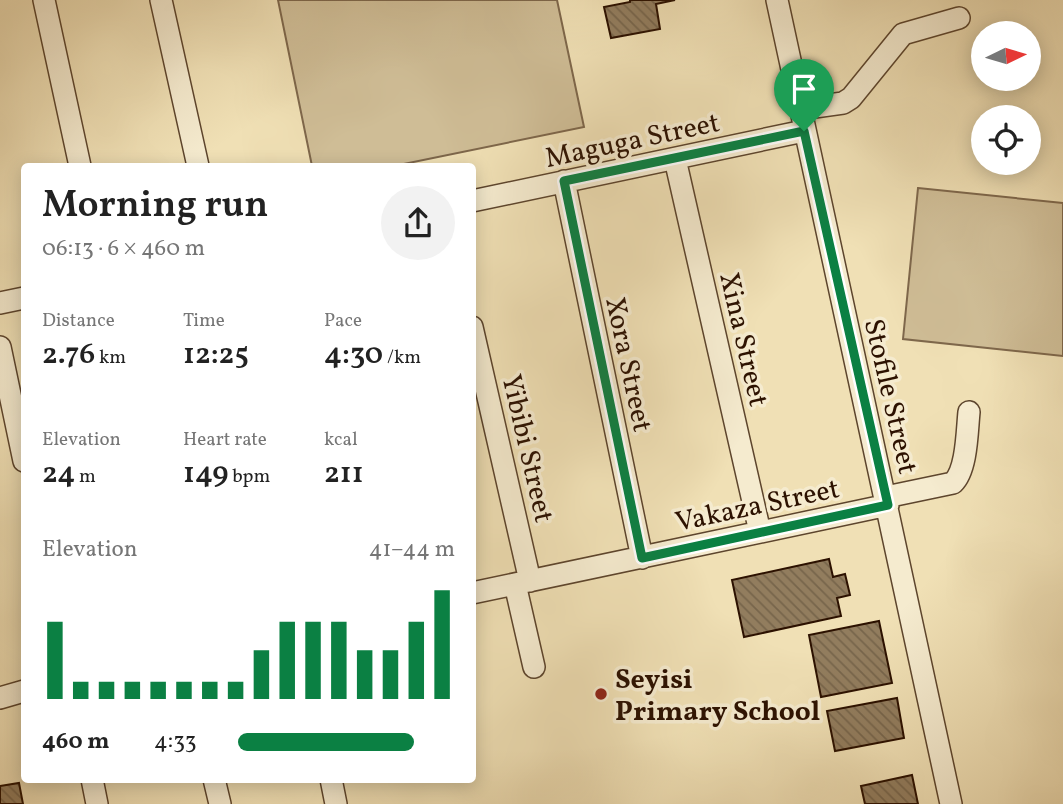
<!DOCTYPE html>
<html lang="en">
<head>
<meta charset="utf-8">
<style>
	:root { --surface:#fff; --page:#f2f2f2; --text:#222; --muted:#767676; --accent:#0b8043 }
	body { margin:0; font-family:Vollkorn,serif; background:var(--page); color:var(--text); height:100vh; display:flex; flex-direction:column; font-size:26px; white-space:nowrap }
	* { box-sizing:border-box; margin:0 }
	p { font-size:23px; color:var(--muted) }
	.icon { flex:none; width:38px; height:38px; fill:none; stroke:currentColor; stroke-width:2; stroke-linecap:round; stroke-linejoin:round }
	.map { position:relative; flex:1; overflow:hidden }
	.sheet { position:absolute; left:21px; top:163px; width:455px; height:620px; display:flex; flex-direction:column; background:var(--surface); border-radius:7px; box-shadow:0 4px 18px #0003 }
	.sheet>* { flex:none }
	.needle { width:46px; rotate:85deg }
	.tools { position:absolute; left:971px; top:21px; display:grid; gap:14px }
	.tools a { display:grid; place-items:center; width:70px; height:70px; border-radius:50%; background:var(--surface); box-shadow:0 4px 18px #0003; font-size:35px }
	.pin { position:absolute; display:grid; place-items:center; width:60px; height:60px; color:#fff; margin:-72px -30px; border-radius:50% 50% 50% 0; rotate:-45deg; box-shadow:0 0 7px #0007 }
	.pin .icon { rotate:45deg }
	.round { display:grid; place-items:center; flex:none; width:74px; height:74px; border-radius:37px; background:var(--page) }
	.head { display:flex; align-items:center; justify-content:space-between; height:119px; padding:0 21px }
	h1 { font-size:38px; font-weight:600; line-height:52px }
	.metrics { display:grid; grid-template-columns:repeat(3,1fr); gap:10px; height:119px; padding:7px 21px }
	.metrics div { display:grid; align-content:center }
	.metrics b { font-size:30px; font-weight:600 }
	.metrics small { font-size:19px; font-weight:400 }
	.metrics p { font-size:19px }
	.chart { height:196px; padding:14px 21px }
	.chart p { display:flex; justify-content:space-between }
	.chart svg { width:100%; height:126px; margin-top:7px; stroke:var(--accent); stroke-width:6 }
	ul { padding:0 21px; list-style:none; font-size:23px }
	li { display:grid; grid-template-columns:112px 84px 1fr; align-items:center; height:52px }
	li i { height:18px; border-radius:9px; background:var(--accent) }
	.map>svg:first-child { display:block }
</style>
</head>
<body>
<div class="map">
<svg width="1063" height="804" viewBox="0 0 1063 804">
	<defs>
		<pattern id="building-back-hatch" width="6" height="6" patternUnits="userSpaceOnUse" patternTransform="scale(1.75)"><rect width="6" height="6" fill="#927d5e"/><path d="M-1 5l2 2M0 0l6 6M5-1l2 2" fill="none" stroke="#77654b"/></pattern>
	</defs>
	<rect width="100%" height="100%" fill="#f0e0b5"/>
	<filter id="stains"><feTurbulence type="fractalNoise" baseFrequency=".00286" numOctaves="4"/><feColorMatrix values="0 0 0 0 .2 0 0 0 0 .09 0 0 0 0 .02 0 0 0 .5 -.17"/></filter>
	<radialGradient id="worn" r=".72"><stop offset=".6" stop-color="#630" stop-opacity="0"/><stop offset="1" stop-color="#630" stop-opacity=".3"/></radialGradient>
	<!-- grass -->
	<path fill="#cfbd96" stroke="#7e674b" stroke-width="2" d="M 278,0 L 557,0 L 584,127 L 394,166 L 312,166 Z
		M 918,188 L 1063,203 L 1063,356 L 903,339 Z"/>
	<!-- building -->
	<path fill="url(#building-back-hatch)" stroke="#2c1100" stroke-width="2" d="M 630,0 L 675,0 L 656,4 L 660,29 L 611,38 L 604,7 L 630,2 Z
		M 829,559 L 833,577 L 845,574 L 850,595 L 837,598 L 841,616 L 744,637 L 732,580 Z
		M 879,621 L 892,683 L 821,697 L 809,635 Z
		M 897,698 L 904,738 L 835,751 L 827,711 Z
		M 912,775 L 918,804 L 865,804 L 861,786 Z
		M 19,783 L 23,804 L 0,804 L 0,786 Z"/>
	<g fill="none" stroke-linecap="round" stroke-linejoin="round">
		<defs>
			<path id="minor" d="M 44,0 L 80,166
				M 161,0 L 198,166
				M 777,0 L 951,804
				M 800,109 L 843,103 L 851,98 L 903,34 L 959,18
				M 675,159 L 760,532
				M 564,181 L 642,558
				M 472,201 L 804,131
				M 0,303 L 24,298
				M 472,327 L 530,581
				M 0,347 L 24,461
				M 886,497 L 953,483 C 967,470 967,431 969,412
				M 515,584 L 534,667
				M 472,593 L 888,505
				M 0,698 L 24,691
				M 92,779 L 97,804
				M 214,779 L 220,804
				M 331,779 L 336,804"/>
		</defs>
		<!-- minor casing -->
		<use href="#minor" stroke="#5d452d" stroke-width="24"/>
		<!-- minor -->
		<use href="#minor" stroke="#f5ebcf" stroke-width="21"/>
	</g>
	<g fill="none" stroke-linecap="round" stroke-linejoin="round">
		<defs>
			<path id="route" d="M 804,131 L 888,505 L 642,558 L 564,181 Z"/>
		</defs>
		<!-- route casing -->
		<use href="#route" stroke="#fff" stroke-width="14"/>
		<!-- route -->
		<use href="#route" stroke="#0b8043" stroke-width="9"/>
	</g>
	<!-- markers -->
	<circle fill="#8f2418" stroke="#f5ebcf" stroke-width="2.5" cx="601" cy="694" r="7"/>
	<g text-anchor="middle" stroke-width="7" stroke-linejoin="round" paint-order="stroke">
		<!-- street labels -->
		<g font-size="28" fill="#2c1100" stroke="#f5ebcf">
			<text transform="translate(632 139) rotate(-12)" y="10">Maguga Street</text>
			<text transform="translate(745 339) rotate(77)" y="10">Xina Street</text>
			<text transform="translate(630 364) rotate(78)" y="10">Xora Street</text>
			<text transform="translate(892 396) rotate(77)" y="10">Stofile Street</text>
			<text transform="translate(529 448) rotate(77)" y="10">Yibibi Street</text>
			<text transform="translate(757 504) rotate(-12)" y="10">Vakaza Street</text>
		</g>
		<!-- poi labels -->
		<g font-size="28" font-weight="bold" fill="#2c1100" stroke="#f5ebcf" text-anchor="start">
			<text x="615" y="688">Seyisi<tspan x="615" dy="32">Primary School</tspan></text>
		</g>
	</g>
	<rect width="100%" height="100%" filter="url(#stains)"/>
	<rect width="100%" height="100%" fill="url(#worn)"/>
</svg>
<div class="tools">
<a><svg class="needle" viewBox="-14 -14 28 28"><path d="M0-13l5 13h-10z" fill="#e53935"/><path d="M0 13l5-13h-10z" fill="#767676"/></svg></a>
<a><svg class="icon" aria-label="locate" viewBox="0 0 24 24"><circle cx="12" cy="12" r="6"/><path d="M12 2v4M12 18v4M2 12h4M18 12h4"/></svg></a>
</div>
<div class="pin" style="left:804px;top:131px;background:#1e9e55"><svg class="icon" aria-label="arrive" viewBox="0 0 24 24"><path d="M6 21V4h12l-3 4 3 4H6"/></svg></div>
<section class="sheet">
<div class="head"><div><h1>Morning run</h1><p>06:13 · 6 × 460 m</p></div><a class="round"><svg class="icon" aria-label="share" viewBox="0 0 24 24"><path d="M12 15V3M7 8l5-5 5 5M5 13v7h14v-7"/></svg></a></div>
<div class="metrics">
<div><p>Distance</p><b>2.76<small> km</small></b></div>
<div><p>Time</p><b>12:25</b></div>
<div><p>Pace</p><b>4:30<small> /km</small></b></div>
</div>
<div class="metrics">
<div><p>Elevation</p><b>24<small> m</small></b></div>
<div><p>Heart rate</p><b>149<small> bpm</small></b></div>
<div><p>kcal</p><b>211</b></div>
</div>
<div class="chart"><p><span>Elevation</span>41–44 m</p>
<svg viewBox="0 0 160 44" preserveAspectRatio="none"><path d="M5 44V17M15 44V38M25 44V38M35 44V38M45 44V38M55 44V38M65 44V38M75 44V38M85 44V27M95 44V17M105 44V17M115 44V17M125 44V27M135 44V27M145 44V17M155 44V6"/></svg>
</div>
<ul>
<li><b>460 m</b>4:33<i style="width:81%"></i></li>
</ul>
</section>
</div>
</body>
</html>
